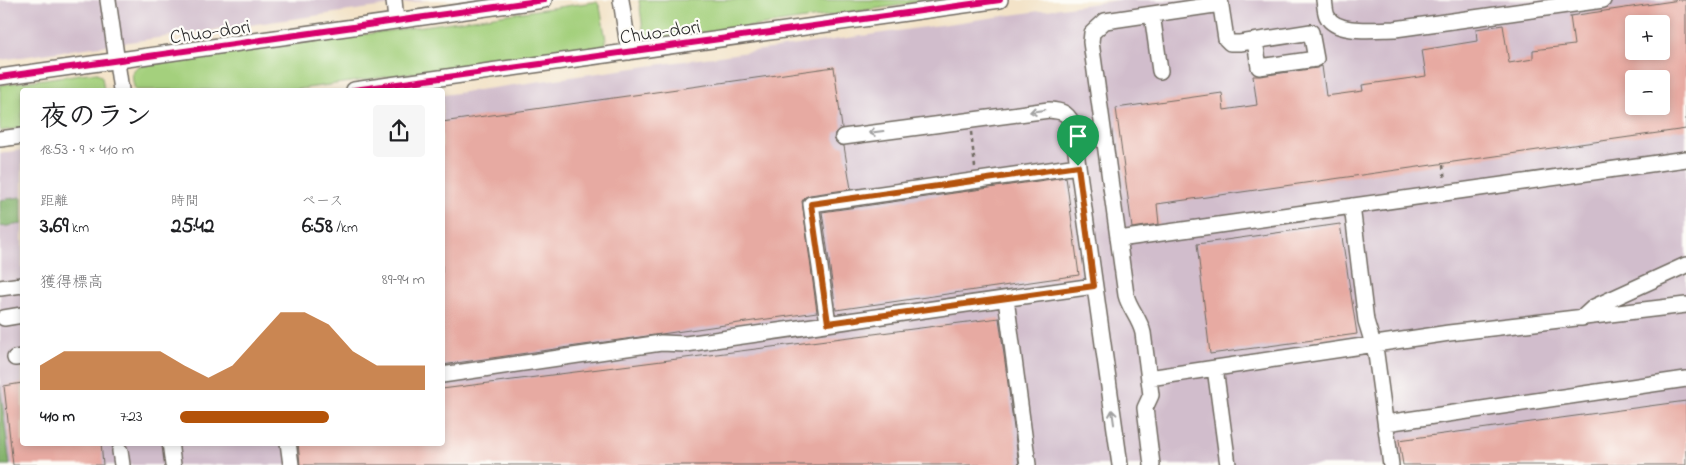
<!DOCTYPE html>
<html lang="ja">
<head>
<meta charset="utf-8">
<style>
	:root { --surface:#fff; --page:#f6f6f6; --text:#202124; --muted:#757577; --accent:#b45309 }
	body { margin:0; font-family:"Indie Flower","Klee One",sans-serif; background:var(--page); color:var(--text); height:100vh; display:flex; flex-direction:column; font-size:19px; white-space:nowrap }
	* { box-sizing:border-box; margin:0 }
	p { font-size:16px; color:var(--muted) }
	.icon { flex:none; width:28px; height:28px; fill:none; stroke:currentColor; stroke-width:2; stroke-linecap:round; stroke-linejoin:round }
	.map { position:relative; flex:1; overflow:hidden }
	.side { position:absolute; left:20px; top:88px; width:425px; height:358px; display:flex; flex-direction:column; background:var(--surface); border-radius:5px; box-shadow:0 2px 8px #0003 }
	.side>* { flex:none }
	.fabs { position:absolute; left:1625px; top:15px; display:grid; gap:10px }
	.fabs a { display:grid; place-items:center; width:45px; height:45px; border-radius:5px; background:var(--surface); box-shadow:0 2px 8px #0003; font-size:25px }
	.pin { position:absolute; display:grid; place-items:center; width:42px; height:42px; color:#fff; margin:-51px -21px; border-radius:50% 50% 50% 0; rotate:-45deg; box-shadow:0 0 5px #0007 }
	.pin .icon { rotate:45deg }
	.round { display:grid; place-items:center; flex:none; width:52px; height:52px; border-radius:5px; background:var(--page) }
	.overview { display:flex; align-items:center; justify-content:space-between; height:85px; padding:0 20px }
	h1 { font-size:28px; font-weight:800; line-height:38px }
	.stats { display:grid; grid-template-columns:repeat(3,1fr); gap:8px; height:85px; padding:5px 20px }
	.stats div { display:grid; align-content:center }
	.stats b { font-size:21px; font-weight:800 }
	.stats small { font-size:14px; font-weight:400 }
	.stats p { font-size:14px }
	.chart { height:140px; padding:10px 20px }
	.chart p { display:flex; justify-content:space-between }
	.chart svg { width:100%; height:90px; margin-top:5px; fill:var(--accent); opacity:.7 }
	ul { padding:0 20px; list-style:none; font-size:16px }
	li { display:grid; grid-template-columns:80px 60px 1fr; align-items:center; height:38px }
	li i { height:12px; border-radius:6px; background:var(--accent) }
	.map>svg:first-child { display:block }
</style>
</head>
<body>
<div class="map">
<svg width="1686" height="465" viewBox="0 0 1686 465">
	<rect width="100%" height="100%" fill="#fdfcf7"/>
	<filter id="ink" filterUnits="userSpaceOnUse"><feTurbulence type="fractalNoise" baseFrequency=".02" numOctaves="2"/><feDisplacementMap in="SourceGraphic" scale="10" xChannelSelector="R" yChannelSelector="G"/><feConvolveMatrix kernelMatrix="1 2 1 2 8 2 1 2 1" color-interpolation-filters="sRGB"/></filter>
	<filter id="wash" filterUnits="userSpaceOnUse"><feTurbulence type="fractalNoise" baseFrequency=".0096" numOctaves="4" result="noise"/><feDisplacementMap in="SourceGraphic" scale="20" xChannelSelector="R" yChannelSelector="G"/><feGaussianBlur stdDeviation="1.12" result="paint"/><feColorMatrix in="noise" values="0 0 0 0 0 0 0 0 0 0 0 0 0 0 0 0 0 1.4 0 .05"/><feComposite in="paint" operator="in"/></filter>
	<g filter="url(#wash)">
		<rect width="100%" height="100%" fill="#f3e3c8"/>
		<!-- industrial -->
		<path fill="#d1bdcc" fill-rule="evenodd" d="M 0,0 L 428,0 L 0,60 Z
			M 1118,0 L 1686,0 L 1686,465 L 0,465 L 0,153 L 22,150 L 22,442 L 442,442 L 443,95 ZM 1634,24 L 1661,24 L 1661,51 L 1634,51 ZM 1634,79 L 1661,79 L 1661,106 L 1634,106 Z"/>
		<!-- green -->
		<path fill="#a4d07d" stroke="#687e54" d="M 639,0 L 937,0 L 653,41 L 648,40 L 644,37 Z
			M 594,2 L 597,2 L 600,7 L 606,40 L 606,44 L 601,47 L 293,90 L 135,90 C 133,81 129,71 139,66 Z
			M 88,73 L 98,73 L 102,77 L 104,90 L 22,90 L 22,128 L 0,131 L 0,85 Z"/>
		<!-- forest -->
		<path fill="#83b26c" stroke="#576e4c" d="M 22,197 L 22,224 L 0,227 L 0,200 Z
			M 0,386 L 10,465 L 0,465 Z"/>
		<g id="blocks">
			<!-- building -->
			<path fill="#e7aaa2" fill-rule="evenodd" d="M 1680,0 L 1686,0 L 1686,129 L 1157,204 L 1159,224 L 1132,228 L 1116,108 L 1222,93 L 1224,110 L 1257,105 L 1253,76 L 1260,76 L 1317,68 L 1322,66 L 1326,96 L 1363,91 L 1362,85 L 1426,76 L 1422,50 L 1477,41 L 1476,29 L 1503,25 L 1509,63 L 1533,59 L 1533,50 L 1574,45 L 1570,16 ZM 1634,24 L 1661,24 L 1661,51 L 1634,51 ZM 1634,79 L 1661,79 L 1661,106 L 1634,106 Z
				M 834,67 L 842,128 L 835,133 L 834,139 L 839,145 L 844,146 L 851,189 L 810,195 L 805,197 L 802,201 L 817,312 L 442,365 L 442,122 Z
				M 1066,177 L 1079,275 L 836,310 L 822,212 Z
				M 1340,224 L 1357,334 L 1210,354 L 1197,244 Z
				M 999,318 L 1019,465 L 300,465 L 298,442 L 442,442 L 442,389 Z
				M 22,383 L 22,442 L 101,442 L 103,465 L 13,465 L 4,386 Z
				M 1686,401 L 1686,465 L 1403,465 L 1399,440 Z"/>
		</g>
	</g>
	<g filter="url(#ink)">
		<use href="#blocks" fill-opacity="0" stroke="#716b62" stroke-width="1"/>
		<g fill="none" stroke-linecap="round" stroke-linejoin="round">
			<defs>
				<path id="minor" d="M 108,0 L 121,90
					M 394,0 L 396,21
					M 621,0 L 629,52
					M 1220,0 L 1226,39 L 1230,43 L 1240,43 L 1311,32 L 1316,59 L 1259,67 L 1255,41
					M 1324,0 C 1325,5 1325,12 1327,16 C 1336,35 1377,29 1395,29 L 1603,0
					M 1152,14 L 1160,71
					M 0,77 L 544,0
					M 354,90 L 1000,0
					M 843,137 L 1049,110 C 1061,111 1067,112 1072,123 L 1120,465
					M 0,139 L 22,136
					M 1352,206 L 1366,321 L 1376,354 L 1391,465
					M 1119,239 L 1686,159
					M 0,288 L 22,285
					M 1006,299 L 1028,465
					M 4,318 L 22,315
					M 1582,318 L 1594,307 L 1686,265
					M 828,323 L 811,204 L 1078,166
					M 15,358 L 22,357
					M 1215,368 L 1228,465
					M 442,375 L 661,343 L 686,344 L 1094,286
					M 1149,378 L 1449,333 L 1686,305
					M 1386,423 L 1686,379
					M 170,442 L 173,465
					M 288,442 L 291,465
					M 120,451 L 122,465
					M 1152,465 L 1145,408 L 1151,395 L 1143,333 C 1140,319 1129,308 1126,295 L 1091,42 L 1092,33 L 1105,21 L 1221,4"/>
			</defs>
			<!-- minor casing -->
			<use href="#minor" stroke="#716b62" stroke-width="18"/>
			<!-- path -->
			<path stroke="#716b62" stroke-width="2.5" stroke-dasharray="4 4" stroke-linecap="butt" d="M 971,132 L 975,167
				M 1443,165 L 1445,181"/>
			<!-- minor -->
			<use href="#minor" stroke="#fff" stroke-width="15"/>
			<defs>
				<path id="cycleway" d="M 0,77 L 544,0
					M 354,90 L 1000,0"/>
			</defs>
			<!-- cycleway casing -->
			<use href="#cycleway" stroke="#fdfcf7" stroke-width="9"/>
			<!-- cycleway -->
			<use href="#cycleway" stroke="#d6006c" stroke-width="6"/>
		</g>
		<!-- one-way arrows -->
		<defs><path id="oneway-shaft" d="M-6 0H5M1.5-3L5.5 0L1.5 3" fill="none" stroke-width="1.6" stroke-linecap="round" stroke-linejoin="round" transform="scale(1.25)"/></defs>
		<g stroke="#a0a0a0">
			<use href="#oneway-shaft" transform="translate(1037 111) rotate(172)"/>
			<use href="#oneway-shaft" transform="translate(876 132) rotate(173)"/>
			<use href="#oneway-shaft" transform="translate(1113 417) rotate(-98)"/>
		</g>
	</g>
	<g fill="none" stroke-linecap="round" stroke-linejoin="round" filter="url(#ink)">
		<defs>
			<path id="route" d="M 1078,166 L 1094,286 L 828,323 L 811,204 Z"/>
		</defs>
		<!-- route casing -->
		<use href="#route" stroke="#fff" stroke-width="10"/>
		<!-- route -->
		<use href="#route" stroke="#b45309" stroke-width="6"/>
	</g>
	<g text-anchor="middle" stroke-width="4.5" stroke-linejoin="round" paint-order="stroke">
		<!-- street labels -->
		<g font-size="20" fill="#2b2b2b" stroke="#fdfcf7">
			<text transform="translate(210 31) rotate(-8)" y="7">Chuo-dori</text>
			<text transform="translate(660 31) rotate(-8)" y="7">Chuo-dori</text>
		</g>
	</g>
</svg>
<div class="fabs">
<a>+</a>
<a>−</a>
</div>
<div class="pin" style="left:1078px;top:166px;background:#1e9e55"><svg class="icon" aria-label="arrive" viewBox="0 0 24 24"><path d="M6 21V4h12l-3 4 3 4H6"/></svg></div>
<section class="side">
<div class="overview"><div><h1>夜のラン</h1><p>18:53 · 9 × 410 m</p></div><a class="round"><svg class="icon" aria-label="share" viewBox="0 0 24 24"><path d="M12 15V3M7 8l5-5 5 5M5 13v7h14v-7"/></svg></a></div>
<div class="stats">
<div><p>距離</p><b>3.69<small> km</small></b></div>
<div><p>時間</p><b>25:42</b></div>
<div><p>ペース</p><b>6:58<small> /km</small></b></div>
</div>
<div class="chart"><p><span>獲得標高</span>89–94 m</p>
<svg viewBox="0 0 160 44" preserveAspectRatio="none"><path d="M0 44V32L10 25L20 25L30 25L40 25L50 25L60 32L70 38L80 32L90 19L100 6L110 6L120 12L130 25L140 32L150 32L160 32V44z"/></svg>
</div>
<ul>
<li><b>410 m</b>7:23<i style="width:61%"></i></li>
</ul>
</section>
</div>
</body>
</html>
